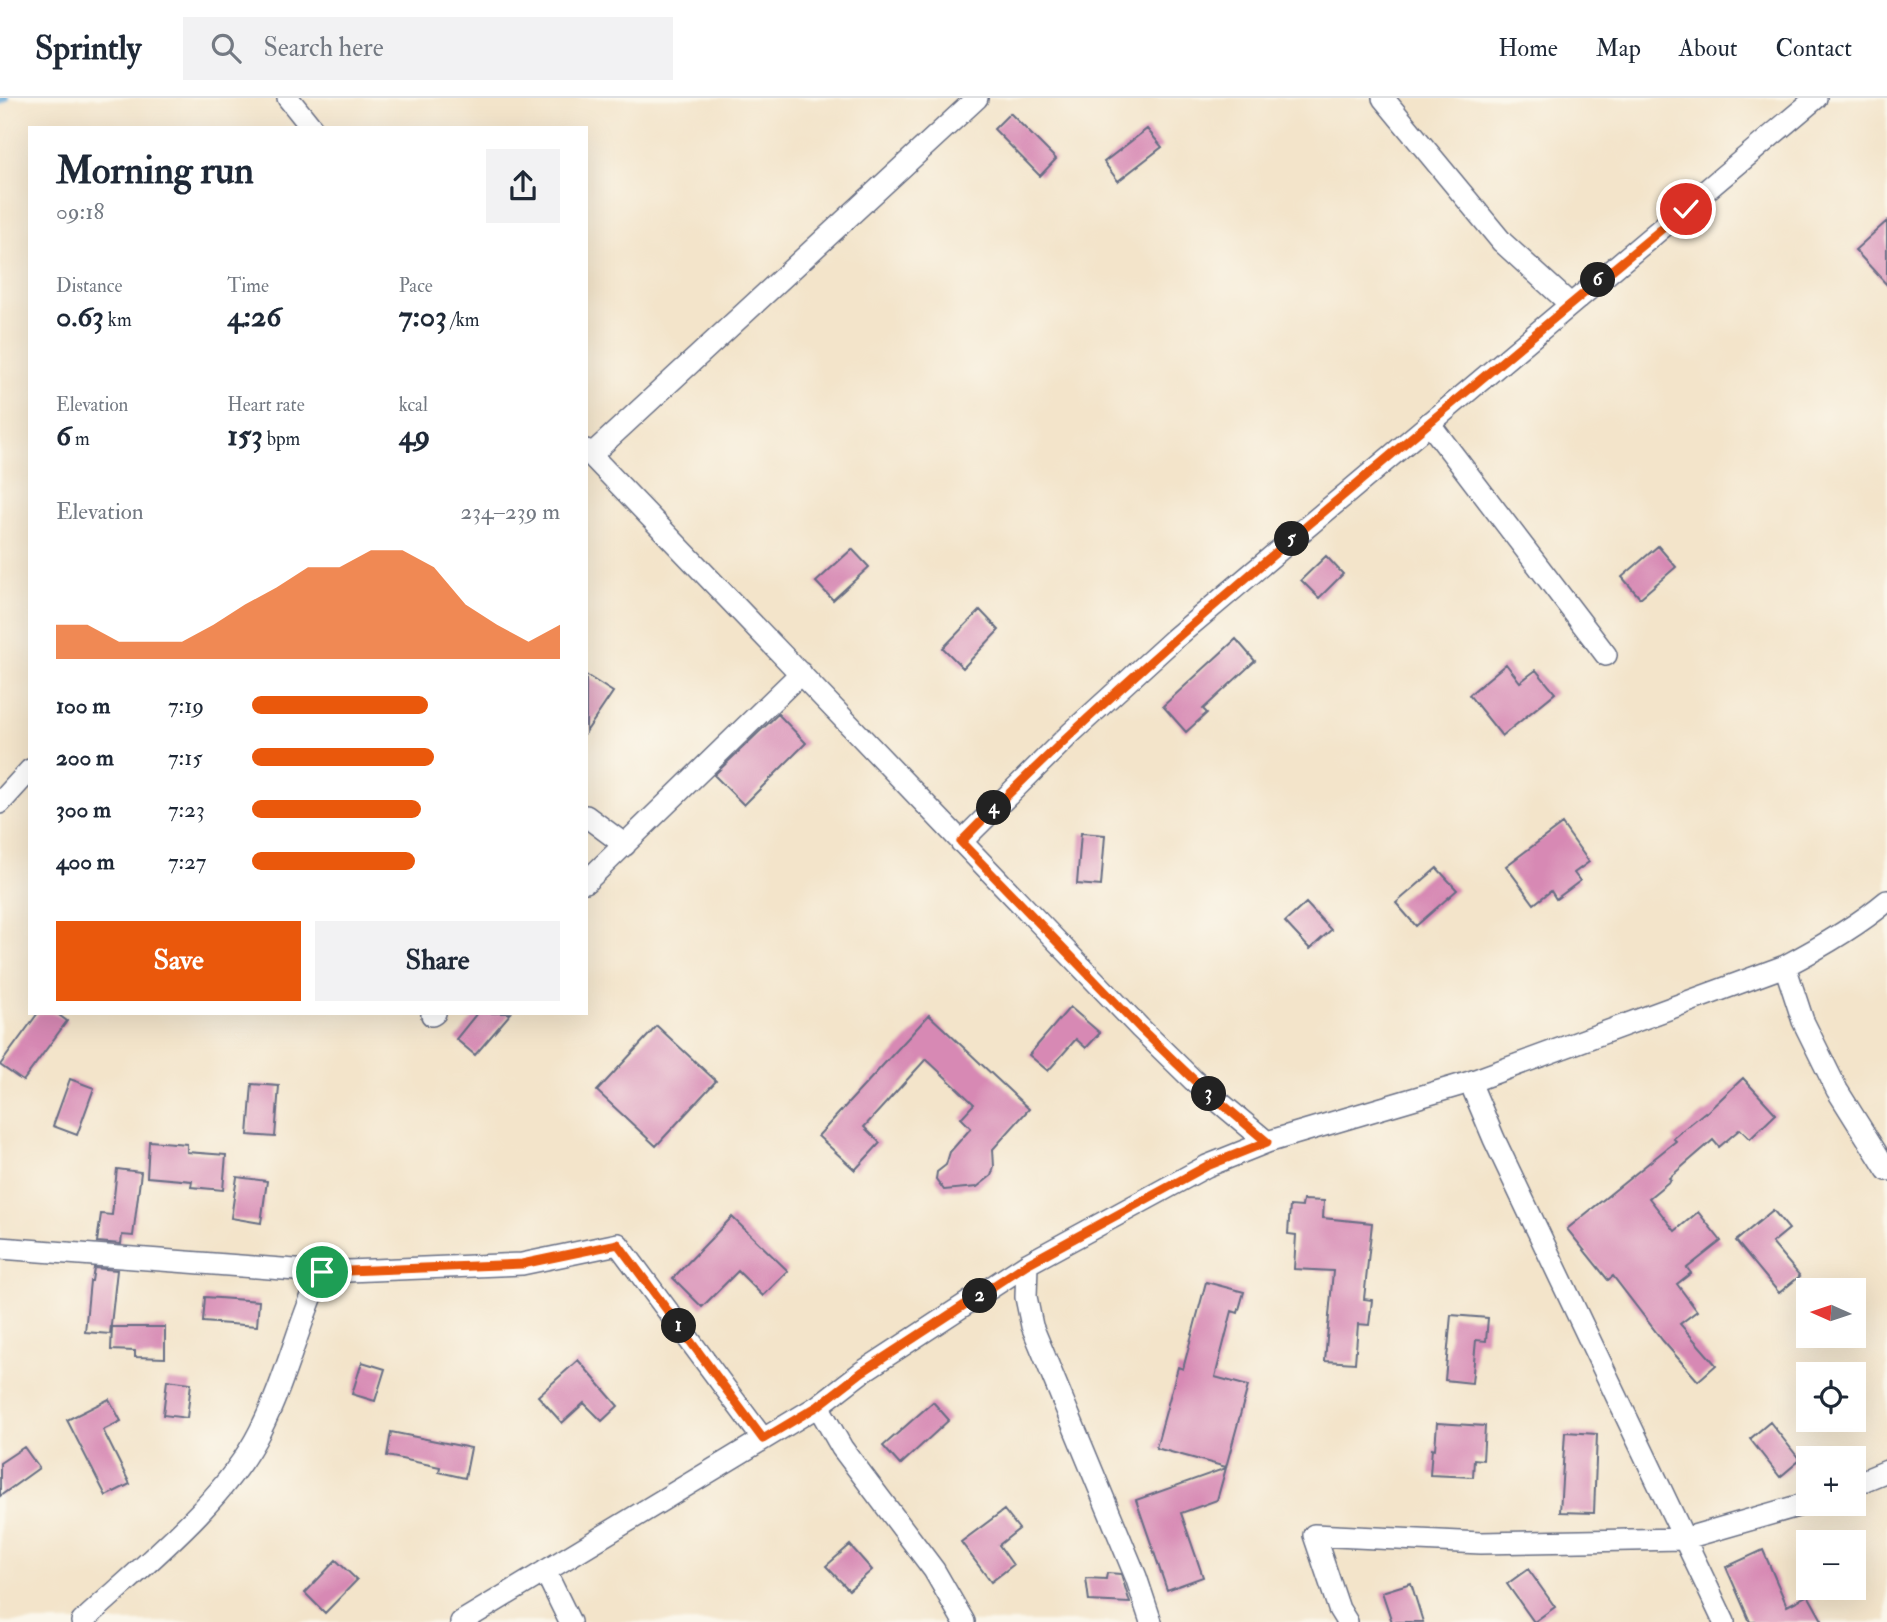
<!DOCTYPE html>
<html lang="en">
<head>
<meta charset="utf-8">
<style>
	:root { --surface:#fff; --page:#f2f2f3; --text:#1f2937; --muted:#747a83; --line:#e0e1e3; --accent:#ea580c }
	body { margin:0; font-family:"IM FELL Double Pica",serif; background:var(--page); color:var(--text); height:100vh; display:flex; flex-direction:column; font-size:26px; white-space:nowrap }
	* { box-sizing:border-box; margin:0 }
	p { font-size:23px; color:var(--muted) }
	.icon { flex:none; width:38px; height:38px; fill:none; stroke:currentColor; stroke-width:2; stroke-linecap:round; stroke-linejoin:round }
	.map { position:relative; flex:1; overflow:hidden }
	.drawer { position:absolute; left:28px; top:28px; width:560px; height:889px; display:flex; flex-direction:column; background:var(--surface); border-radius:0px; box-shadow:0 7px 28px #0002 }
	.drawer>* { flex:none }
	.needle { width:46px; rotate:273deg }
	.buttons { position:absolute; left:1796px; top:1180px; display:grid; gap:14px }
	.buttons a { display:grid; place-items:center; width:70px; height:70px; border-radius:0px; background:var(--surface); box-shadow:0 7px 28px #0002; font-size:35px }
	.pin { position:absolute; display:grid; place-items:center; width:60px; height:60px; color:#fff; margin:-30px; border:4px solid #fff; border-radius:50%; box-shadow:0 2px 7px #0007 }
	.km { position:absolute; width:35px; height:35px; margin:-18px; border-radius:50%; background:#222; color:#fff; font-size:19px; line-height:35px; text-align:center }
	.round { display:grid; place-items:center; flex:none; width:74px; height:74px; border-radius:0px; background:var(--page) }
	.summary { display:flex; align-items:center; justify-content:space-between; height:119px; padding:0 28px }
	h1 { font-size:38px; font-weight:700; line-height:52px }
	.figures { display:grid; grid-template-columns:repeat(3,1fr); gap:10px; height:119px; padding:7px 28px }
	.figures div { display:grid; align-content:center }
	.figures b { font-size:30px; font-weight:700 }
	.figures small { font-size:19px; font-weight:400 }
	.figures p { font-size:19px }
	.chart { height:196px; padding:14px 28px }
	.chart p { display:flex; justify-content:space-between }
	.chart svg { width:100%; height:126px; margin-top:7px; fill:var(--accent); opacity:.7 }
	.primary-button { display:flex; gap:14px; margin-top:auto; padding:14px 28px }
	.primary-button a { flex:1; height:80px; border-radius:0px; background:var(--accent); color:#fff; font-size:28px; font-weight:700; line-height:80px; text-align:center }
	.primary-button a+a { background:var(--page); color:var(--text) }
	ul { padding:0 28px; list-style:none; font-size:23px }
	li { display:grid; grid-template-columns:112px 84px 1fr; align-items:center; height:52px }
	li i { height:18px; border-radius:9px; background:var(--accent) }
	header { display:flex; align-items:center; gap:42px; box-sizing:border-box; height:98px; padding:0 35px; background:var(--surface); border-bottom:2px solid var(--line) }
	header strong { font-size:33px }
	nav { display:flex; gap:38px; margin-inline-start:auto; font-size:24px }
	.search { width:490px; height:63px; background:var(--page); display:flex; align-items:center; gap:18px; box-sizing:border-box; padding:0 24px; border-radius:0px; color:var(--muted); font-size:26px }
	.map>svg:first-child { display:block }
</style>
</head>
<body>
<header>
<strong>Sprintly</strong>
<div class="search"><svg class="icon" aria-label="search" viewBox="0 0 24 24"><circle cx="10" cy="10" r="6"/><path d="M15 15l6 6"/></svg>Search here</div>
<nav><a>Home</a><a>Map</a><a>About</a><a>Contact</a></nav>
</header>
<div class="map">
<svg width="1887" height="1524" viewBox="0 0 1887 1524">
	<rect width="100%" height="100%" fill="#fbf7ec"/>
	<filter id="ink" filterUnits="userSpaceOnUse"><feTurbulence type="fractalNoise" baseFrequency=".0143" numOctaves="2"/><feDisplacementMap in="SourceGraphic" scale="14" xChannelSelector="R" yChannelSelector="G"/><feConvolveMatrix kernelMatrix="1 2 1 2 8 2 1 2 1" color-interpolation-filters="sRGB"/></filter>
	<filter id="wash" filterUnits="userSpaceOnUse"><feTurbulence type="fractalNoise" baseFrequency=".00686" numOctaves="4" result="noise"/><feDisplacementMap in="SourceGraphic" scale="28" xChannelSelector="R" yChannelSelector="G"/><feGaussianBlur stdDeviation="1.57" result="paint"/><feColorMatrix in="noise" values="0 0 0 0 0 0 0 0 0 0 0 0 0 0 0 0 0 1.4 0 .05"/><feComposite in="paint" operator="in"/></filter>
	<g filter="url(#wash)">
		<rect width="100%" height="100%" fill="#f3e4ca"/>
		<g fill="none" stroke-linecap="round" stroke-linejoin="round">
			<!-- stream -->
			<path stroke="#60a5d6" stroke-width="8" d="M 0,3 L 5,0"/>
		</g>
		<g id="blocks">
			<!-- building -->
			<path fill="#d789b4" d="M 1010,15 L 1056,61 L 1040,78 L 994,31 Z
				M 1147,31 L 1162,49 L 1118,83 L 1104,64 Z
				M 1887,123 L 1887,187 L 1855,152 Z
				M 1658,448 L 1676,469 L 1640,500 L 1622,479 Z
				M 852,451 L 869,469 L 833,502 L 816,484 Z
				M 1326,458 L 1343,476 L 1319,500 L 1301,482 Z
				M 980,512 L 999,532 L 963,570 L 943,550 Z
				M 1236,541 L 1255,563 L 1203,611 L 1207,615 L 1186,634 L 1163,608 Z
				M 1506,566 L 1520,584 L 1536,572 L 1555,595 L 1502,638 L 1469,597 Z
				M 586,577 L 613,594 L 586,634 Z
				M 778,616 L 806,645 L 744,707 L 714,677 Z
				M 1562,726 L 1589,764 L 1574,775 L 1580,783 L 1556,801 L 1551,793 L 1534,806 L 1506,768 Z
				M 1081,735 L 1105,737 L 1101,788 L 1077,786 Z
				M 1437,770 L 1457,792 L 1416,828 L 1396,805 Z
				M 1306,805 L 1331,832 L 1310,851 L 1285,824 Z
				M 1070,909 L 1100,935 L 1086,950 L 1076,941 L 1048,973 L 1029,957 Z
				M 38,915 L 56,915 L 67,923 L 23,983 L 0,967 Z
				M 477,915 L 511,915 L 475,957 L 456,941 Z
				M 929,917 L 1029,1011 L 993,1051 L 994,1069 L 991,1078 L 977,1089 L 944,1092 L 936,1081 L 937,1074 L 946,1067 L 950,1054 L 971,1030 L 961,1020 L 974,1006 L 926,961 L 864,1029 L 880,1045 L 855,1072 L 818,1038 Z
				M 657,928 L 716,983 L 656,1048 L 597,993 Z
				M 1743,980 L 1776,1016 L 1750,1041 L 1740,1031 L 1719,1049 L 1713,1042 L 1669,1080 L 1671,1082 L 1649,1100 L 1675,1133 L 1698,1114 L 1721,1143 L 1687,1170 L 1691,1175 L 1677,1186 L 1697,1213 L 1680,1226 L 1716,1267 L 1698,1283 L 1663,1243 L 1613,1178 L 1608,1182 L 1567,1131 L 1676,1043 L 1673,1040 L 1705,1014 L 1706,1015 Z
				M 70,981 L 94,990 L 77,1037 L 53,1028 Z
				M 252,986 L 279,988 L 275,1039 L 248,1037 Z
				M 149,1043 L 187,1046 L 187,1054 L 226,1057 L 223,1092 L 191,1089 L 192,1083 L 147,1079 Z
				M 117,1071 L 141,1074 L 133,1138 L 122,1137 L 121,1146 L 97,1144 L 101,1116 L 112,1117 Z
				M 237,1079 L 267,1083 L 261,1125 L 231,1120 Z
				M 1303,1102 L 1324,1103 L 1323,1120 L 1372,1125 L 1364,1201 L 1372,1202 L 1369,1227 L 1358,1226 L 1355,1265 L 1325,1263 L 1333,1173 L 1294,1171 L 1296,1137 L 1288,1136 L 1290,1108 L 1302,1109 Z
				M 1773,1112 L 1789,1131 L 1772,1145 L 1800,1178 L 1779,1195 L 1736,1143 Z
				M 732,1119 L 788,1173 L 763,1198 L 738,1173 L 702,1209 L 673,1180 Z
				M 94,1170 L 117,1172 L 110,1236 L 85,1234 L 90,1183 L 92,1183 Z
				M 1206,1184 L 1244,1194 L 1238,1215 L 1232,1213 L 1215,1279 L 1248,1288 L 1226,1369 L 1156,1350 L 1178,1269 L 1183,1271 Z
				M 205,1199 L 259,1203 L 257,1228 L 203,1224 Z
				M 1451,1217 L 1488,1220 L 1486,1243 L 1476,1242 L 1472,1285 L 1445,1282 Z
				M 112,1229 L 165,1229 L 165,1260 L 135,1259 L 135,1253 L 111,1252 Z
				M 578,1262 L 618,1308 L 602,1323 L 584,1305 L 562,1325 L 538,1298 Z
				M 362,1264 L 385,1271 L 375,1303 L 352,1296 Z
				M 167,1282 L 191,1285 L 187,1320 L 163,1317 Z
				M 109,1301 L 121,1323 L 103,1332 L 130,1386 L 106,1398 L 67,1322 Z
				M 933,1304 L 949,1322 L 900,1367 L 883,1348 Z
				M 1770,1324 L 1800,1362 L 1780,1379 L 1750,1341 Z
				M 1437,1325 L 1485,1328 L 1483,1362 L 1474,1361 L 1473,1379 L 1430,1377 L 1432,1350 L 1435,1351 Z
				M 391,1334 L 471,1350 L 465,1380 L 439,1374 L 440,1369 L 387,1358 Z
				M 1565,1334 L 1597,1336 L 1594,1415 L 1560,1414 Z
				M 24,1349 L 39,1370 L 0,1398 L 0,1365 Z
				M 1226,1370 L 1217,1402 L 1181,1415 L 1203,1479 L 1167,1492 L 1136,1402 Z
				M 1004,1412 L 1019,1431 L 999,1447 L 1013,1467 L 991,1484 L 961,1444 Z
				M 850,1447 L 872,1472 L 849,1492 L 826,1468 Z
				M 1763,1452 L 1787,1508 L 1808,1497 L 1823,1524 L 1750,1524 L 1726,1469 Z
				M 336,1462 L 357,1482 L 325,1515 L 305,1495 Z
				M 1528,1471 L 1555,1509 L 1534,1524 L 1507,1486 Z
				M 1107,1475 L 1121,1476 L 1130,1505 L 1089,1503 L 1086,1480 L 1106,1481 Z
				M 1411,1485 L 1423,1524 L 1392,1524 L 1382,1494 Z"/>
		</g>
	</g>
	<g filter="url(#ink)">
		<use href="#blocks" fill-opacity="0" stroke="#676e84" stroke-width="2"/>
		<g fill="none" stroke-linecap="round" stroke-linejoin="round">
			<defs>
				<path id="minor" d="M 288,0 L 312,30
					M 1383,0 L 1502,144 L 1570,206
					M 1429,325 L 1606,557
					M 586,352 L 1140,930 L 1193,982 L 1267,1044
					M 591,357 L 977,0
					M 0,705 L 30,672
					M 586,718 L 625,747
					M 961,744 L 1072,634 L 1174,541 L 1816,0
					M 586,784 L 801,575
					M 1785,868 L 1803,923 L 1837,992 L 1887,1072
					M 432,917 L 435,915
					M 1470,984 L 1494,1041 L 1724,1524
					M 0,1150 L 322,1174 L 522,1166 L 618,1146 L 763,1341
					M 1027,1166 L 1026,1199 L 1032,1228 L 1136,1479 L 1151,1524
					M 818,1308 L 842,1350 L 934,1472 L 964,1524
					M 1853,1387 L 1887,1373
					M 545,1473 L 570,1524
					M 82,1524 C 141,1469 224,1405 260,1333 C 286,1282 298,1226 322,1174
					M 461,1524 L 818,1308 L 862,1274 L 1027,1166 L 1207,1068 L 1267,1044 L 1470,984 L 1785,868 C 1821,849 1856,829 1887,803
					M 1347,1524 L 1339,1511 L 1314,1437 L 1481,1445 L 1683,1441 L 1808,1405"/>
			</defs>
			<!-- minor casing -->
			<use href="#minor" stroke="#676e84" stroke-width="24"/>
			<!-- minor -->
			<use href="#minor" stroke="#fff" stroke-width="21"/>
		</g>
	</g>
	<g fill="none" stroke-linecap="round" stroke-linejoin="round" filter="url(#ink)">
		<defs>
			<path id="route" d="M 322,1174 L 522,1166 L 618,1146 L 763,1341 L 818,1308 L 862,1274 L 1027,1166 L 1207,1068 L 1267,1044 L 1194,982 L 1140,930 L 961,744 C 1084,617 1218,503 1353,389 C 1463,296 1574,203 1686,111"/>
		</defs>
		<!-- route casing -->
		<use href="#route" stroke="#fff" stroke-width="14"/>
		<!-- route -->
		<use href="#route" stroke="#ea580c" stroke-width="9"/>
	</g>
</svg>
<div class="buttons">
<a><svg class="needle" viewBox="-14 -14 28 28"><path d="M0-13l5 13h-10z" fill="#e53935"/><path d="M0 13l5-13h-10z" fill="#747a83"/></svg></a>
<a><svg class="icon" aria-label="locate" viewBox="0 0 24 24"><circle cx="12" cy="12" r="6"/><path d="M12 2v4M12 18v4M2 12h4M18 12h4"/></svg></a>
<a>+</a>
<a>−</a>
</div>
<div class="pin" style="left:322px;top:1174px;background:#1e9e55"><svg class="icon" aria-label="arrive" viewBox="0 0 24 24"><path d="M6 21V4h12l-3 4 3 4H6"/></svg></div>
<div class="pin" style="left:1686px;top:111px;background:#d93025"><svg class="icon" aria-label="check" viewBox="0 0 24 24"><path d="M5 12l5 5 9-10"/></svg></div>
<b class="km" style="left:679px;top:1228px">1</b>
<b class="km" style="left:980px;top:1198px">2</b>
<b class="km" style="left:1209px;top:996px">3</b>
<b class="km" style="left:994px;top:710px">4</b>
<b class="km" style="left:1292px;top:441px">5</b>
<b class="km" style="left:1598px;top:182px">6</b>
<section class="drawer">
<div class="summary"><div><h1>Morning run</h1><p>09:18</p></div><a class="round"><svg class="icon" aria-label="share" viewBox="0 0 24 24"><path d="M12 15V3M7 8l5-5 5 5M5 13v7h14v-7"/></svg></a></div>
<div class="figures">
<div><p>Distance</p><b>0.63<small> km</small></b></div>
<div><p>Time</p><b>4:26</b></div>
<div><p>Pace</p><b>7:03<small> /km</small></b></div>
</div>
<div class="figures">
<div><p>Elevation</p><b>6<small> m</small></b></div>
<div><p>Heart rate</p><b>153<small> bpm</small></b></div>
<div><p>kcal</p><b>49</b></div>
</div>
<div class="chart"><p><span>Elevation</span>234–239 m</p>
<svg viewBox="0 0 160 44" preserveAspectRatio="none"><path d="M0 44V32L10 32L20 38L30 38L40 38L50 32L60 25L70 19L80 12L90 12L100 6L110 6L120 12L130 25L140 32L150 38L160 32V44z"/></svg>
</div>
<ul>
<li><b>100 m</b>7:19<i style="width:57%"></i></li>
<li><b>200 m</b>7:15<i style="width:59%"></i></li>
<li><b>300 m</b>7:23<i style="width:55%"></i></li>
<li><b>400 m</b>7:27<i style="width:53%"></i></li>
</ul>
<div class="primary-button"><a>Save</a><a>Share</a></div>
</section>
</div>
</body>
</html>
